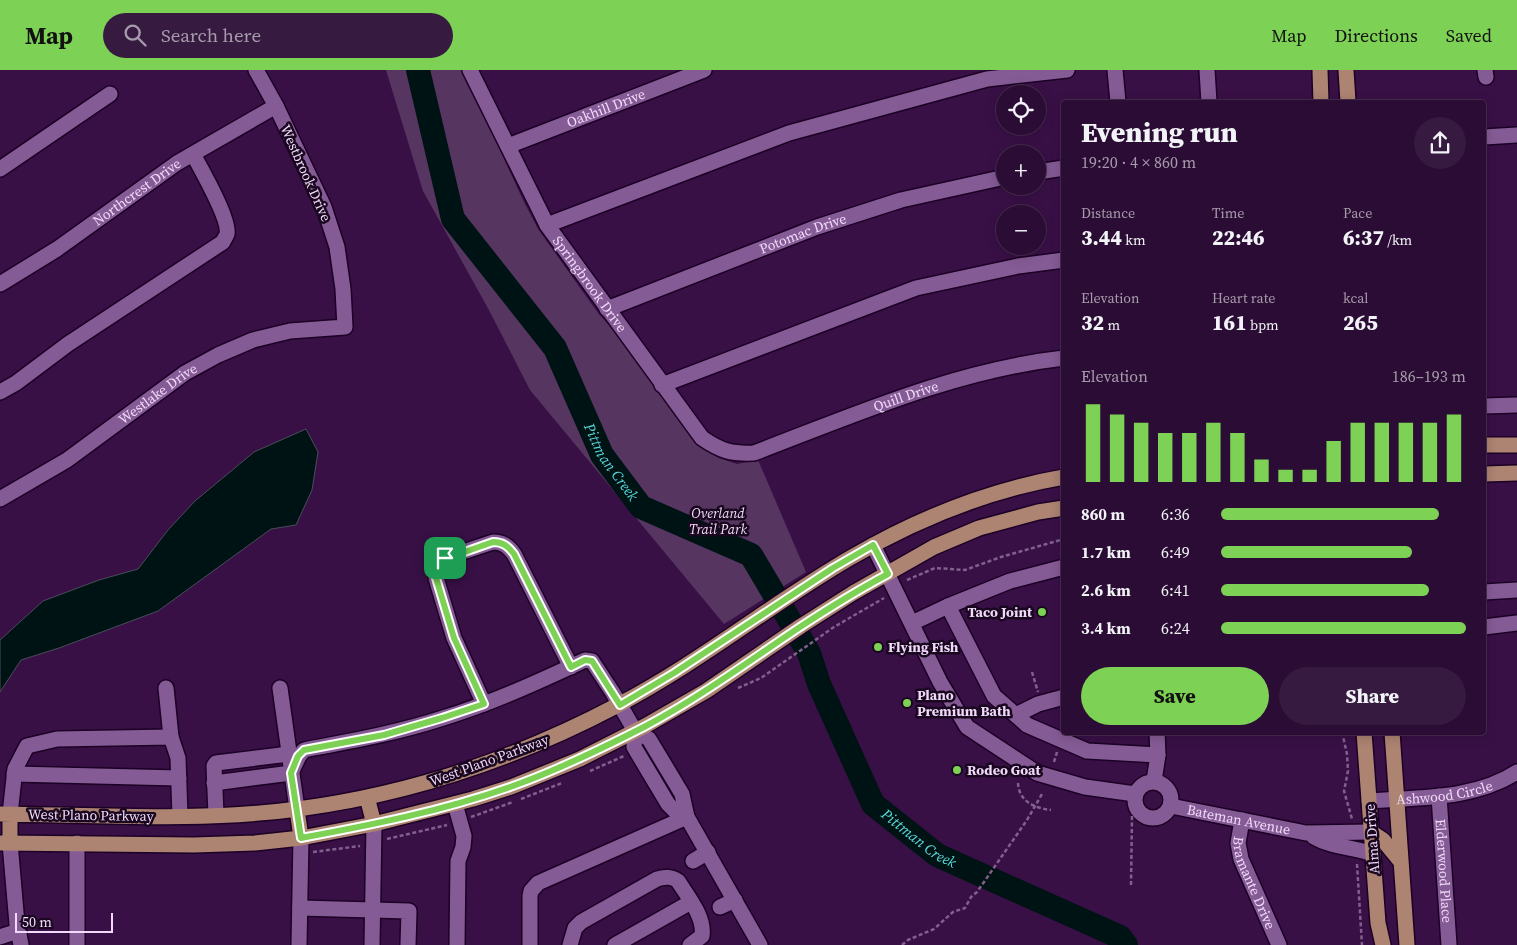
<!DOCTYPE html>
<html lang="en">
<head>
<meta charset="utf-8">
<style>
	:root { --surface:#2b0c34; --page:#371a40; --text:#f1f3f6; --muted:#a69bac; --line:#472c4f; --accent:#7dd154 }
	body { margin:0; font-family:"Source Serif 4",serif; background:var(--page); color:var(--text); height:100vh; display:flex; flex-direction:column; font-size:19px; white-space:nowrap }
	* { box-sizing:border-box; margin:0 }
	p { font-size:16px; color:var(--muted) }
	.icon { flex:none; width:28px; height:28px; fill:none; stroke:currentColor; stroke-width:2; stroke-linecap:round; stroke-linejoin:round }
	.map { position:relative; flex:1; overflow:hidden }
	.sheet { position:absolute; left:1061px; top:30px; width:425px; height:635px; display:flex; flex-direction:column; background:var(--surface); border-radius:5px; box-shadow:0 2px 12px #0003,0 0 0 1px var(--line) }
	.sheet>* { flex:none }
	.fabs { position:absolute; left:996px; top:15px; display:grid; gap:10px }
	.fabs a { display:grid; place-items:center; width:50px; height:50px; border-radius:50%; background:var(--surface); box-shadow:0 2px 12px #0003,0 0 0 1px var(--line); font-size:25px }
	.scale { position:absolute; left:15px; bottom:12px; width:98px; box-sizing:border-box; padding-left:5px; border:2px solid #f0d9f9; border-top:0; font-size:14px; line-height:18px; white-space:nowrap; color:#f0d9f9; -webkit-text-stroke:4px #18071e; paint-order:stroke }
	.pin { position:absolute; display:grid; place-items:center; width:42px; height:42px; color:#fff; margin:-21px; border-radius:10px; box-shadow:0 2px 8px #0006 }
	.round { display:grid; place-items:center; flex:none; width:52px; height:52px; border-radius:26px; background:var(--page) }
	.headline { display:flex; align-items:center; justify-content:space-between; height:85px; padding:0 20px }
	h1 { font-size:28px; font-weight:800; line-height:38px }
	.metrics { display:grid; grid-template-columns:repeat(3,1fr); gap:8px; height:85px; padding:5px 20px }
	.metrics div { display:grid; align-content:center }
	.metrics b { font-size:21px; font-weight:800 }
	.metrics small { font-size:14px; font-weight:400 }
	.metrics p { font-size:14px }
	.chart { height:140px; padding:10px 20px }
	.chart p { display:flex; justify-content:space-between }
	.chart svg { width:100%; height:90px; margin-top:5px; stroke:var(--accent); stroke-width:6 }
	.cta { display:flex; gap:10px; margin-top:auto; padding:10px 20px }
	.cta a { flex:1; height:58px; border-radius:30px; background:var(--accent); color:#111; font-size:20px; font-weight:800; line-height:58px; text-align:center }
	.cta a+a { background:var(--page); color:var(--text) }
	ul { padding:0 20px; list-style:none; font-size:16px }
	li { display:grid; grid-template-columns:80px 60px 1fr; align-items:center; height:38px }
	li i { height:12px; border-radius:6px; background:var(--accent) }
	header { display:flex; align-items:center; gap:30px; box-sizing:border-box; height:70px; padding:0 25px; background:var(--accent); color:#111 }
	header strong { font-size:24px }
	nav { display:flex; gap:28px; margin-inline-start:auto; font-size:18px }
	.search { width:350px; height:45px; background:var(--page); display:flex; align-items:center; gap:12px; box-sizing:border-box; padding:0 18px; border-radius:28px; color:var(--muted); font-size:19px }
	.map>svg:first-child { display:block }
</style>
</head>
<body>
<header>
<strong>Map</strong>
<div class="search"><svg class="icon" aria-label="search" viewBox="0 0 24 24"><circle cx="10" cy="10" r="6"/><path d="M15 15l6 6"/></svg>Search here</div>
<nav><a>Map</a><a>Directions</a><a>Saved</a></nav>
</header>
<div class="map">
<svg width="1517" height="875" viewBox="0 0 1517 875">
	<rect width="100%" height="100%" fill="#391046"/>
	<!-- green -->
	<path fill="#563661" d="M 386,0 L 463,0 L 523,130 L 538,159 L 598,243 L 662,315 L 704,378 L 719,388 L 737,394 L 758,390 L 806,502 L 724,554 L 530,320 L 490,242 L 423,121 Z"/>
	<!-- water -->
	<path fill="#001314" stroke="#484e59" d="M 306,359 L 318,382 L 312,420 L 296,455 L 271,459 L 158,541 L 59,578 L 21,590 L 0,622 L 0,570 L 43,531 L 99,510 L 138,499 L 168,460 L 195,431 L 254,382 Z"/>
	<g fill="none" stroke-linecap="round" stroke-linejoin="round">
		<!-- river -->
		<path stroke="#001314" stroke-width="24" id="s1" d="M 418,0 L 453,149 L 555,278 L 602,385 L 641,437 L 751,485 L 809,583 L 819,614 L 873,734 L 937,785 L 1120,867 L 1126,875"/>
		<defs>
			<g id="minor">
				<path id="s2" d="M 470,0 L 547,155 L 702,368 C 721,381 731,384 754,383 C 854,345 956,300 1064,288"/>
				<path d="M 1115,0 L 1118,32"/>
				<path d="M 1207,0 L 1209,32"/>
				<path d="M 1485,0 L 1486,7"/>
				<path d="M 1484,67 L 1517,65"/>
				<path id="s3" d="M 508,76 L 704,0"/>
				<path d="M 0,99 L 110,24"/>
				<path d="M 1038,102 L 1064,98"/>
				<path d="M 547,155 L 789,63 L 987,9 L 1067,0"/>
				<path id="s4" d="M 0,214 L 57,179 L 177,93 L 276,36"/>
				<path id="s5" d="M 607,239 L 817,157 L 901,130 L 1005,107"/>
				<path d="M 662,315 L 916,218 L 1018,196 L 1064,190"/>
				<path d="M 0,322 L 16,313 L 68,274 L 223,172 C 224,169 226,167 227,164 C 230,149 201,99 193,84"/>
				<path d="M 1484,336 L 1517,335"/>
				<path id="s6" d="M 0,429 L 67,390 L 185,303 L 218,285 L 253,270 L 290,261 L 345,257 L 343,219 L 337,177 L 324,137 L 276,36 L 256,0"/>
				<path d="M 873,475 L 940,612 L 967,657 L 1037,703 L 1085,717 L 1135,724"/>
				<path d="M 1064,497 L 1010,511 L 948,536 L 994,626 L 1027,655 L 1087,681 L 1158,685"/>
				<path d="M 1484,522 L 1517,520"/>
				<path d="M 912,553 L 948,536"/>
				<path d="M 1484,557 L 1517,553"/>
				<path d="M 166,618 L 171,667"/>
				<path d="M 280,618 L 297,739"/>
				<path d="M 484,634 L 454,568 L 436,508 L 436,499 L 439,491 L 445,488 L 493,472 C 503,472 508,476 514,484 L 571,597"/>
				<path d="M 1016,645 L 1038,634 L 1064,627"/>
				<path d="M 635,661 L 634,677 L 668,734 L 677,743 L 687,747"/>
				<path d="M 291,703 L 299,686 L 304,680 C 351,671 397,663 443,648 C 492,633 538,612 585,590 L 592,591 L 613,623 L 635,661 L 649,669 L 682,724 L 687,747 L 760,875"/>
				<path d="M 14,704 L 179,708"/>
				<path d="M 1154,711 L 1158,685 L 1157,662"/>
				<circle cx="1153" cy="730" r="18"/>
				<path d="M 214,713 L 291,703"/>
				<path id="s7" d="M 1439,726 L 1449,875"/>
				<path id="s8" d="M 1369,731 C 1418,727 1474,730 1517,702"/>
				<path d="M 455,734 L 464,766 L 463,777 L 458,791 L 457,875"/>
				<path id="s9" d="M 1171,736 L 1306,763 L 1371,762"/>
				<path d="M 10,744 L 15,699 L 27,676 L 57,669 L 171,667 L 178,688 L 180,746"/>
				<path d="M 216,745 L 214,696 L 216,693 L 289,684"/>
				<path id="s10" d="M 1242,750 L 1238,773 L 1241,789 L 1279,875"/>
				<path d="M 1314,767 C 1331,777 1353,777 1373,784"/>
				<path d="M 10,773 L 17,854 L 21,875"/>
				<path d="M 693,791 L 708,782"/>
				<path d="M 720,837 L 735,830"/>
				<path d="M 300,838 L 409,841 L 408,875"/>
				<path d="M 0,867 L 18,861"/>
				<path d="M 77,875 L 77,773"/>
				<path d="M 299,875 L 301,768"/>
				<path d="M 372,875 L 374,754"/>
				<path d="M 530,875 L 530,826 L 531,821 L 538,813 L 687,747"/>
				<path d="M 570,875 L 575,858 L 581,852 L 657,809 C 666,807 671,806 678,811 C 688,827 705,847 702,866 L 690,875"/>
				<path d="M 615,875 L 691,832"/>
			</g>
			<path id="major" d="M 1320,0 L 1321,32
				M 1346,0 L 1348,32
				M 1484,375 L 1517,375
				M 1484,404 L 1517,403
				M 1364,662 L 1378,853 L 1383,875
				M 1392,662 L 1407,875
				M 367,727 L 374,754
				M 297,739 L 301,768
				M 0,744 C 99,745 200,752 298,739 C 410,724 518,688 618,635 C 700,592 771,534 850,488 C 917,449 988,420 1064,407
				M 1371,762 L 1383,770 L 1401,792
				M 0,773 L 194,775 L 255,773 L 301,768 L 374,754 L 473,729 L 511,717 L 580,689 L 645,656 L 706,621 L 801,556 L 853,523 L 934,477 L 979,458 L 1038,442 L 1064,438
				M 10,773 L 10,744"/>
		</defs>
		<!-- minor casing -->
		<use href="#minor" stroke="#1c0026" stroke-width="18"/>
		<!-- major casing -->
		<use href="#major" stroke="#1c0026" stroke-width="18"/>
		<!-- path -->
		<path stroke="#82608d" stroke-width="2.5" stroke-dasharray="4 2.5" stroke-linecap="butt" d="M 907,510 L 935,498 L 965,500 L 1001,487 L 1064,469
			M 1032,602 L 1038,622
			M 738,618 L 761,608 L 834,557 L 884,528
			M 1342,662 L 1347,684 L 1348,701 L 1344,721 L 1352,749
			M 1054,692 L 1057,682
			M 590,701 L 624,686
			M 1018,713 C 1019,732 1035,738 1051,740
			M 521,729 L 562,713
			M 471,747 L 513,732
			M 387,769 L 447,755
			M 313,782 L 360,776
			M 1357,794 L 1362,875
			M 1131,815 L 1132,746 L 1135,738
			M 902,875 L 908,870 L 934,859 L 953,842 L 965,838 L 971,827 L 977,822 L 1027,750 L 1042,724"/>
		<!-- minor -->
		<use href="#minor" stroke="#855b95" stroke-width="15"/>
		<!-- major -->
		<use href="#major" stroke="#ad8372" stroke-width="15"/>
	</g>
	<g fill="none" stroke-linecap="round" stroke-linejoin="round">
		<defs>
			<path id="route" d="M 493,472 C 503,472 508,476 514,484 L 571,597 L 585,590 L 592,591 L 620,635 L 674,603 L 833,498 L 873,475 L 888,504 C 858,520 829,538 800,557 C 749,591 699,628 644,657 C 601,679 556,701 510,717 C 442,741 371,755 301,768 L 291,703 L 298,686 L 304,680 L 384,665 L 442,648 L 484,634 L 454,568 L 436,508 L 436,499 L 439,491 Z"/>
		</defs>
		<!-- route casing -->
		<use href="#route" stroke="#fff" stroke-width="10"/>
		<!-- route -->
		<use href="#route" stroke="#7dd154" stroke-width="6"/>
	</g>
	<!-- markers -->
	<g fill="#7dd154" stroke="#18071e" stroke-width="2">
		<circle cx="1042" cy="542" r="5"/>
		<circle cx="878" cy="577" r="5"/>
		<circle cx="907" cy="633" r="5"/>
		<circle cx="957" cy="700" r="5"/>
	</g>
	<g text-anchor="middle" stroke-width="5" stroke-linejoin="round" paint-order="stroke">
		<!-- street labels -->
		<g font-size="14" fill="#f0d9f9" stroke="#18071e">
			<text dy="5" stroke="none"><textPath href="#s3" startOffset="105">Oakhill Drive</textPath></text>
			<text transform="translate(306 103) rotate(66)" y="5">Westbrook Drive</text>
			<text dy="5" stroke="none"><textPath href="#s4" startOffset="165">Northcrest Drive</textPath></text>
			<text dy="5" stroke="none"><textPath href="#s5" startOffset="210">Potomac Drive</textPath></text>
			<text dy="5" stroke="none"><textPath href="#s2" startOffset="246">Springbrook Drive</textPath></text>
			<text dy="5" stroke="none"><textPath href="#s6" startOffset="190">Westlake Drive</textPath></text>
			<text dy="5" stroke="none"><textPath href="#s2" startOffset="654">Quill Drive</textPath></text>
			<text transform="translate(489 690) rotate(-20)" y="5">West Plano Parkway</text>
			<text dy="5" stroke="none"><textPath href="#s8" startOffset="76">Ashwood Circle</textPath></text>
			<text transform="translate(91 745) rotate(1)" y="5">West Plano Parkway</text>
			<text dy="5" stroke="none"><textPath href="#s9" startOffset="69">Bateman Avenue</textPath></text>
			<text transform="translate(1372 769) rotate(-94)" y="5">Alma Drive</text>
			<text dy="5" stroke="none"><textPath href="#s7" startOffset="75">Elderwood Place</textPath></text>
			<text dy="5" stroke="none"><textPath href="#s10" startOffset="66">Bramante Drive</textPath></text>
		</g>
		<!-- park labels -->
		<g font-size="14" font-style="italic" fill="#eed9f6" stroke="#18071e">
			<text x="718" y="448">Overland<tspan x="718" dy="16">Trail Park</tspan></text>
		</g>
		<!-- poi labels -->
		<g font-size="14" font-weight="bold" fill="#f0d9f9" stroke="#18071e" text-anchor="start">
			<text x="1032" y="547" text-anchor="end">Taco Joint</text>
			<text x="888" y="582">Flying Fish</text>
			<text x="917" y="630">Plano<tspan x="917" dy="16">Premium Bath</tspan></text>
			<text x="967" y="705">Rodeo Goat</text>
		</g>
		<!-- water labels -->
		<g font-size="15" font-style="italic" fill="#57d9db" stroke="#18071e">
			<text dy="5" stroke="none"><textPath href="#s1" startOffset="445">Pittman Creek</textPath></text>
			<text dy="5" stroke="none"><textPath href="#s1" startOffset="955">Pittman Creek</textPath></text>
		</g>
	</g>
</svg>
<div class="fabs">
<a><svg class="icon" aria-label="locate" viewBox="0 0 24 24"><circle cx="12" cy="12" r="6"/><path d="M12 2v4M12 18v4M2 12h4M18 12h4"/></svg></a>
<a>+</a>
<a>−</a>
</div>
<div class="scale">50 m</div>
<div class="pin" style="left:445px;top:488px;background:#1e9e55"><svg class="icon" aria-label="arrive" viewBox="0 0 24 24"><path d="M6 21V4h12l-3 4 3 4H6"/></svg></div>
<section class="sheet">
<div class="headline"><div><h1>Evening run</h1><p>19:20 · 4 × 860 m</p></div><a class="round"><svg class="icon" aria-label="share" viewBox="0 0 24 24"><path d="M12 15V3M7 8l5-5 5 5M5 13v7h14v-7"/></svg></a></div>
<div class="metrics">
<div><p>Distance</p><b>3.44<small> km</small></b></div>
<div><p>Time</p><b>22:46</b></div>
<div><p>Pace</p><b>6:37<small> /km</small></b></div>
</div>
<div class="metrics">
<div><p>Elevation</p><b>32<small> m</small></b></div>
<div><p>Heart rate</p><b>161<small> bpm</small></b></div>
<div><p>kcal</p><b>265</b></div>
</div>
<div class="chart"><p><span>Elevation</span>186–193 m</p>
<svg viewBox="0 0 160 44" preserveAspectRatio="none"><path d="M5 44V6M15 44V11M25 44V15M35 44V20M45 44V20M55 44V15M65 44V20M75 44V33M85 44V38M95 44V38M105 44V24M115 44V15M125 44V15M135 44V15M145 44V15M155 44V11"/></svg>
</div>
<ul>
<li><b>860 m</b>6:36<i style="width:89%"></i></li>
<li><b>1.7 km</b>6:49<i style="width:78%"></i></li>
<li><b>2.6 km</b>6:41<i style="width:85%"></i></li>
<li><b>3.4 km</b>6:24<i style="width:100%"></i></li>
</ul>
<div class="cta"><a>Save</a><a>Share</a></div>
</section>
</div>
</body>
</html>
